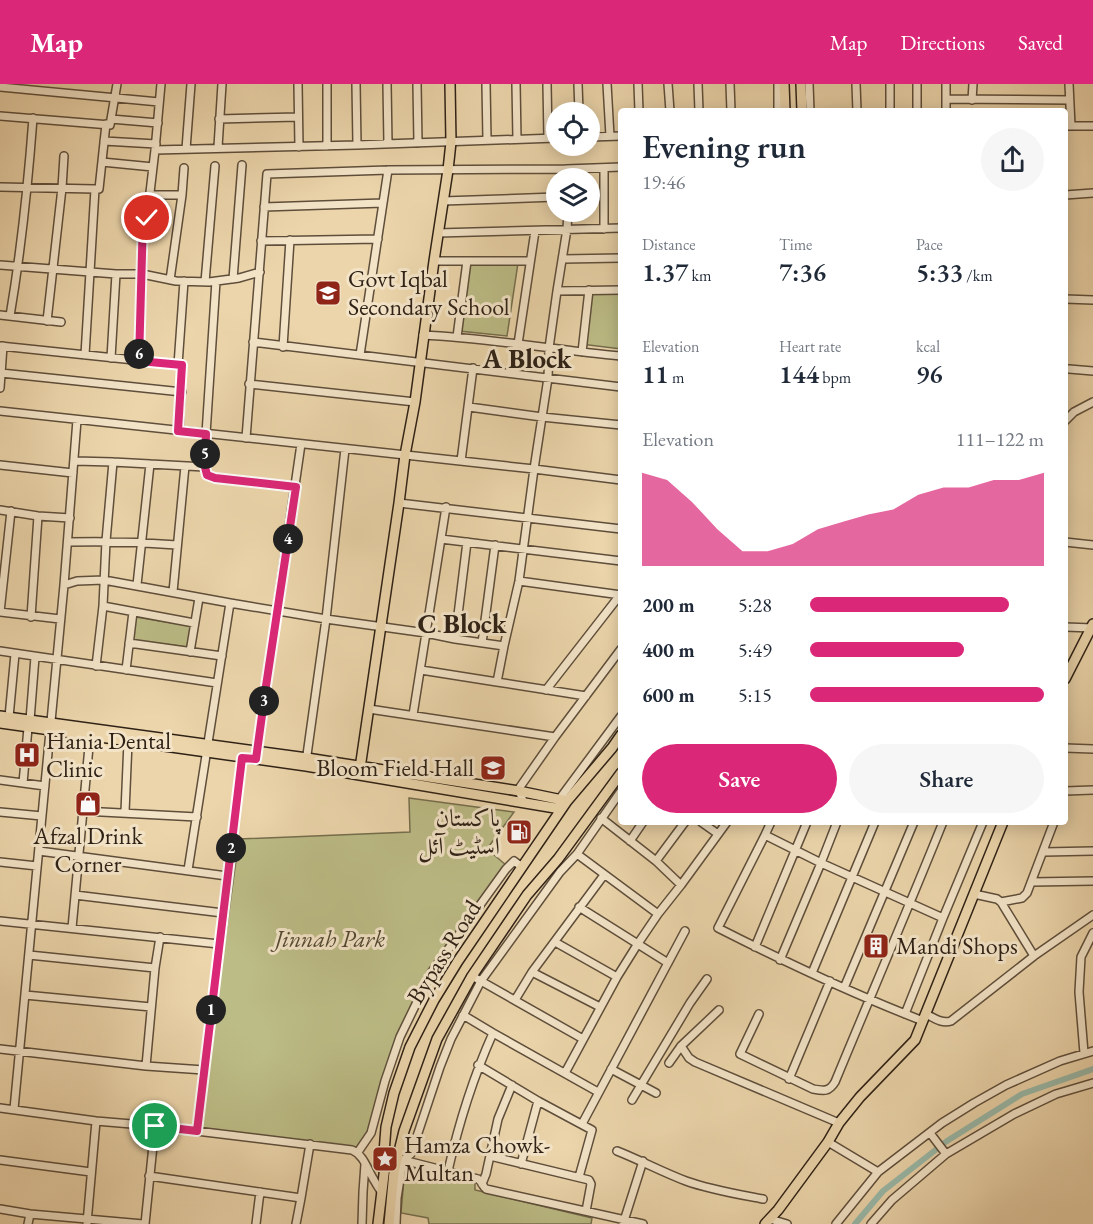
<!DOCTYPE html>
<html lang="en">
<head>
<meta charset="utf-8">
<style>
	:root { --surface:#fff; --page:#f6f6f7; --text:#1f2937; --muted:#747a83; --accent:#db2777 }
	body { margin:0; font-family:"EB Garamond",Amiri,serif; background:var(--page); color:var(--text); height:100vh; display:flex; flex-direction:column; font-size:22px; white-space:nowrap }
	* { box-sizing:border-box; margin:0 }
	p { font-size:20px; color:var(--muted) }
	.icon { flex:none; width:33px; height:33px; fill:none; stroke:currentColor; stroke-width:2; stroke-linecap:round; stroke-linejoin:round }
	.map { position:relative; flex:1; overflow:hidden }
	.panel { position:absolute; left:618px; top:24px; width:450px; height:717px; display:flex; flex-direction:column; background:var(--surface); border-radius:6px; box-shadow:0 3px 15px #0003 }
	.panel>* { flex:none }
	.fabs { position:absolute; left:546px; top:18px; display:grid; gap:12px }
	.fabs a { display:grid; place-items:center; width:54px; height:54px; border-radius:50%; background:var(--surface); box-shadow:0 3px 15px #0003; font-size:30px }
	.pin { position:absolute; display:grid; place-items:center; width:51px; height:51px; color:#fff; margin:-26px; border:3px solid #fff; border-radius:50%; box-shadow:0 2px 6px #0007 }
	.km { position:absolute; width:30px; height:30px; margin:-15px; border-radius:50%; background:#222; color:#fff; font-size:16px; line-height:30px; text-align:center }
	.round { display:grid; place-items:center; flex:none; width:63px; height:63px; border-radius:32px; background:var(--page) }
	.summary { display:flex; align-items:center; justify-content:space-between; height:102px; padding:0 24px }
	h1 { font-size:33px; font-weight:600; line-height:45px }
	.figures { display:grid; grid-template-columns:repeat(3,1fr); gap:9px; height:102px; padding:6px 24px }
	.figures div { display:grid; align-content:center }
	.figures b { font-size:26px; font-weight:600 }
	.figures small { font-size:16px; font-weight:400 }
	.figures p { font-size:16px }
	.chart { height:168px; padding:12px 24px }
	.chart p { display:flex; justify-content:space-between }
	.chart svg { width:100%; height:108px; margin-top:6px; fill:var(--accent); opacity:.7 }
	.cta { display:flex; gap:12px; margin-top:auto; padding:12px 24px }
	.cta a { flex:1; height:69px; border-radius:36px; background:var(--accent); color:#fff; font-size:24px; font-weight:600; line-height:69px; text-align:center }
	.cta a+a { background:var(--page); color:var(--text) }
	ul { padding:0 24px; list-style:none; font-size:20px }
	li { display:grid; grid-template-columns:96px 72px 1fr; align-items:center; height:45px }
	li i { height:15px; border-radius:8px; background:var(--accent) }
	header { display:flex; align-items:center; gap:36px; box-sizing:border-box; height:84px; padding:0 30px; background:var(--accent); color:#fff }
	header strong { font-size:28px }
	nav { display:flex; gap:33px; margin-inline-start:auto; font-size:21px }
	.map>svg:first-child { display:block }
</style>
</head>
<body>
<header>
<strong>Map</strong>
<nav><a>Map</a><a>Directions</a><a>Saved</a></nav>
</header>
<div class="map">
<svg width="1093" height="1140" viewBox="0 0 1093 1140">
	<rect width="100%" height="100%" fill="#ecd5ab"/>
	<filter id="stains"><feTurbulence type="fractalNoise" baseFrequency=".00333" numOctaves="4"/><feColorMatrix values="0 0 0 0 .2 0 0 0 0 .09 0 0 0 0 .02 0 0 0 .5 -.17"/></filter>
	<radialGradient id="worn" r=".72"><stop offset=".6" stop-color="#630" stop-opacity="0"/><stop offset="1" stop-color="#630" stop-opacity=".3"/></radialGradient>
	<!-- green -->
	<path fill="#bcbc86" stroke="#756e4e" stroke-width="1.5" d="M 467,177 L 518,179 L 507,252 L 459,247 Z
		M 587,206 L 621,206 L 621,265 L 581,260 Z
		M 136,533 L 191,542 L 187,563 L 133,556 Z
		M 409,714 L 514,728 L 487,765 L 506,781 L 431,882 L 407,932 L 363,1065 L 199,1044 L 239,755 L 410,748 Z
		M 405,1082 L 475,1097 L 475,1106 L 592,1134 L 591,1140 L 429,1140 L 428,1134 L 401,1129 Z"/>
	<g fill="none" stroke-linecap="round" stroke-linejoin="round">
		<!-- canal -->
		<path stroke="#99b9a9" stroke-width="6" d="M 855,1140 L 883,1107 L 947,1057 L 1022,1010 L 1093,985"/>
		<defs>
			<path id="minor" d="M 298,0 L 299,63
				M 327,0 L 327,62
				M 356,0 L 357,61
				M 387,0 L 388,60
				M 417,0 L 418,59
				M 486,0 L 487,56
				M 516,0 L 517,55
				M 547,0 L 548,54
				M 578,0 L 579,28
				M 607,0 L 610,52
				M 638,0 L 639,27
				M 668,0 L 670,27
				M 698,0 L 699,27
				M 730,0 L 731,27
				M 778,0 L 778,27
				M 809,0 L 810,27
				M 856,0 L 857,27
				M 890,0 L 890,27
				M 917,0 L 917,27
				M 946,0 L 946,27
				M 1069,0 L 1071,42
				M 0,3 L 159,18
				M 946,15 L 1069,16
				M 972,16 L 973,0
				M 0,32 L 110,41 L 117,0
				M 111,35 L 158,39
				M 219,35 L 298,33
				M 1065,42 L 1093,42
				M 590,53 L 621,52
				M 104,57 L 156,60
				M 218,63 L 222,0
				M 186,65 L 191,0
				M 155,66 L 357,61 L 556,54
				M 102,78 L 153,83
				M 604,84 L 604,145
				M 566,85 L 567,94
				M 0,103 L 95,105
				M 150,111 L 182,111 L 170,196
				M 182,111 L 184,84
				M 1065,111 L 1093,109
				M 443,117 L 556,113
				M 264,123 L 383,119
				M 438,149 L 621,144
				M 261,157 L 378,155
				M 563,175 L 621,174
				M 434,177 L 530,177
				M 0,181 L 116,190 L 142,190 L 176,197 L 209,198 L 239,194 L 260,188
				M 233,195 L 242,81
				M 216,197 L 206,350 L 206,388 L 207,391 L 215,394 L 296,403
				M 205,198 L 215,82
				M 557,207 L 621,206
				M 1065,215 L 1093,216
				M 0,231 L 61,238
				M 10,232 C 21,167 28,101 33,34
				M 47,237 L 62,104 L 64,72
				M 423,251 C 489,254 555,266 621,272
				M 457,253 L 467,177
				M 253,258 L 621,303
				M 518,260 L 535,147
				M 0,262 L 182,281 L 179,347
				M 283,263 L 290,156
				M 582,268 L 589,206
				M 85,271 L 95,105 L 99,105 L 106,40
				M 360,271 L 388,86
				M 111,274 L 116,190
				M 139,277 L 142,190 L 143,134 L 147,134 L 155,66 L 161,0
				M 178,281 L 184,197
				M 1069,285 L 1093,287
				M 1,289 L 182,308
				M 249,300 L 415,318
				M 0,304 L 3,262
				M 469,323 L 542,333 L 621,341
				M 0,327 L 534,385 L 621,396
				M 1065,337 L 1074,328 L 1093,318
				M 246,354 L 267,90 L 388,86 L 566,85 L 621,83
				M 75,377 L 113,378 L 205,383
				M 461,377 L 473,284
				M 0,381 L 73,389
				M 399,419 L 621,445
				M 0,426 L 38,432 L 70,434
				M 441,455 L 621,477
				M 68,458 C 105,457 141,458 177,461
				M 1065,458 L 1093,461
				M 519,497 L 621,511
				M 64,501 L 77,497 L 104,496 L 230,519 L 326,535 L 426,549 L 455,555 L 504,562
				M 137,501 L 150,380
				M 173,508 L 185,382
				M 103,522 L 194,539
				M 0,528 L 11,427
				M 0,528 L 60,535
				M 31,533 L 38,432
				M 1065,543 L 1093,544
				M 455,555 L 467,458
				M 129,559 L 222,572
				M 482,559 L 495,461
				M 0,567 L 217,599
				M 190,568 L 199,514
				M 96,582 L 103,522 L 106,457 L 113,378
				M 126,586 L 133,528
				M 421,586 L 497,598 L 504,562 L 519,497 L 534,385 L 548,294 L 549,264 L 557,207 L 567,145 L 568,128
				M 497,598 L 586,612
				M 546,606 L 620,511
				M 369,625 L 555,653 L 621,565
				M 413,631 L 446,423
				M 9,633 L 15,570
				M 30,636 L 35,573
				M 1065,664 L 1093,665
				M 257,669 L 266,602 L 301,360
				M 306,678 L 326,535 L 345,365
				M 0,696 L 45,702
				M 23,699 L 28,644
				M 1065,707 L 1093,706
				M 558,717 L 621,632
				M 524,719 L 519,707 L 520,703 L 555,653
				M 83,727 L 197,733
				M 0,728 L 42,732
				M 125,728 L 128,658
				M 601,734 L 656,777 L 681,801
				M 701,738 L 718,750
				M 771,738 L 765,751 L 718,844 C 785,878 853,910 923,937
				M 765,751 L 821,779 L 943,834
				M 630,757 L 643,738
				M 39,767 L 227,792
				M 1044,768 L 1093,767
				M 577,770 L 658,830
				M 656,777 L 685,738
				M 0,778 L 37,782
				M 188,786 L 230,519
				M 1032,798 L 1093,797
				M 974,810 L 997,815 L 1001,818 L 1034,872
				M 75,811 L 223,829
				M 1001,818 L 1022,814 L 1027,809 L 1054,738
				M 579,823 L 668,879
				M 0,837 L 219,860
				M 72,844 L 90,652
				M 555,858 L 617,893
				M 755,863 L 807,738
				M 29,871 L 155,884
				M 780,876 L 821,779 L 837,738
				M 532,888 L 600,923
				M 812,889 L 875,738
				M 472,892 L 583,955
				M 844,904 L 914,738
				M 25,911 L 151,923
				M 515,916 L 532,888 L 604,791
				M 759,930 L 740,970 L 813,1005 C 824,1007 829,1008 835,998 C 871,911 908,825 943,738
				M 905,930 L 943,834 L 983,738
				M 926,930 C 934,934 942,940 951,937 L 1034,872 L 1093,831
				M 463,931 L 493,949 L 598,1008
				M 681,962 L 689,974 L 695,978 L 839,1039
				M 0,965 L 146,982 L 204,986
				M 1084,969 L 1079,908 L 1081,873 L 1093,849
				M 669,979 L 681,962 L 719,926
				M 478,981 L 538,1017 L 592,1046 L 579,1093
				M 146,982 L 155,884 L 160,853
				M 611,985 L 656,1009
				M 565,989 L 617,893 L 637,861 L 658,830 L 681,801 L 727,738
				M 789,995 L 830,897
				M 632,1016 L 690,919 L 707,895
				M 0,1024 L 96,1037 L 155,1042 L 352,1066 C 364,1071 367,1085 374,1096 C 376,1100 379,1104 382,1109
				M 14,1025 L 64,501 L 77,336
				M 582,1040 L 685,847
				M 197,1047 L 242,674
				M 930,1049 L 946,1070
				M 828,1058 L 878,1088
				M 617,1067 C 640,1076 662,1088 686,1097 C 711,1106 737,1110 763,1115
				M 358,1068 L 371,1049 L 385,997 L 400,953 L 431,889 L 506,785 L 514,777 L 522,783
				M 490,1072 L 589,1096 L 591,1100 L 586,1127
				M 0,1076 L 91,1088
				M 403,1076 L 478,1095 C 482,1097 482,1102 486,1105 L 643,1140
				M 521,1080 L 538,1017
				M 448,1087 C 459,1038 472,996 493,949
				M 149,1092 L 301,1114 L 296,1140
				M 482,1100 L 486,1090 L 498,1035 L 512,1001
				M 301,1114 L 310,1060
				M 0,1125 L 30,1130
				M 770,1135 L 787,1140
				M 87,1139 L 96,1037
				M 28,1140 L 30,1130 L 143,1140
				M 145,1140 L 155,1042
				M 256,1140 L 260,1108
				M 362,1140 L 363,1108 L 365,1080
				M 396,1140 L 397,1114 L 403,1076 L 411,1070 L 440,983 L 451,955 L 481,897 L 560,788 L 577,770 L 621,707
				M 623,1140 L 643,1077
				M 836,1140 L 878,1088 L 942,1039 L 974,1019 L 1006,1001 L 1060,977 L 1093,967
				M 871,1140 L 892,1116 L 946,1070 L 1014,1030 L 1056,1010 L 1093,999"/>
			<path id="major" d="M 784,0 L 785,27
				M 801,0 L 802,27
				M 1065,595 L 1093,540
				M 0,632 L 307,674 L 519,707 L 567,717
				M 0,639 L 306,682 L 561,725
				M 359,691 L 399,419 L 405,371 L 415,318 L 434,177 L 448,86 L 451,58 L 450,0
				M 378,1140 L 385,1082 L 384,1069 L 386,1043 L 394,1009 L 410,963 L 434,916 L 458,877 L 567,717 L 612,664 L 621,651
				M 389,1140 L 394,1088 L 404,1047 L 437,955 L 472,892 L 527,811 L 558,775 L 621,689
				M 765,1140 L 778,1126 L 828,1058 L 839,1039 L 860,1013 L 915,956 L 1003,738"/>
		</defs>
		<!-- minor casing -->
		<use href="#minor" stroke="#5e4e3b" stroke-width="10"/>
		<!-- major casing -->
		<use href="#major" stroke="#2e2116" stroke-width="12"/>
		<!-- minor -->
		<use href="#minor" stroke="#f3e4c8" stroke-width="7"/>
		<!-- major -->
		<use href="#major" stroke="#ecd5ab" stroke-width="9"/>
	</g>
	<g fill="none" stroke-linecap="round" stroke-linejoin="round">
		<defs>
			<path id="route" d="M 147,134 L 143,134 L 139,277 L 182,281 L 178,347 L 206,350 L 205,383 L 207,391 L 215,394 L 296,403 L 266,602 L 256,675 L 242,674 L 197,1047 L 155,1042"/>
		</defs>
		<!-- route casing -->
		<use href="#route" stroke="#fff" stroke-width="12"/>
		<!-- route -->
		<use href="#route" stroke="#db2777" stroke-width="8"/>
	</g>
	<!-- icons -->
	<defs>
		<symbol id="university-square" viewBox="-11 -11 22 22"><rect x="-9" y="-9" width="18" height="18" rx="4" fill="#8f2418" stroke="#f3e4c8"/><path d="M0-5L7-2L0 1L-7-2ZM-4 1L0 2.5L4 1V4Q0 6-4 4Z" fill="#fff"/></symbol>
		<symbol id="hospital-square" viewBox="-11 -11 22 22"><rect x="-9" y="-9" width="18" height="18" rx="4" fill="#8f2418" stroke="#f3e4c8"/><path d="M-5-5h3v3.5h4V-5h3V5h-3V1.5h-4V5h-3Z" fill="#fff"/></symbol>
		<symbol id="school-square" viewBox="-11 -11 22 22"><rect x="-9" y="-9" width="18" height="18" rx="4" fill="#8f2418" stroke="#f3e4c8"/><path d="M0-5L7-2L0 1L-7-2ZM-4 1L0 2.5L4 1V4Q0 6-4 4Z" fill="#fff"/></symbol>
		<symbol id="shop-square" viewBox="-11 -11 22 22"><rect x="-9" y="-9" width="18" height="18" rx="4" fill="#8f2418" stroke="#f3e4c8"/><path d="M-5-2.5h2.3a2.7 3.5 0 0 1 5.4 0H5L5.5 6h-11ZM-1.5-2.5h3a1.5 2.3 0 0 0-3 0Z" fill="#fff"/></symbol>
		<symbol id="fuel-square" viewBox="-11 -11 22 22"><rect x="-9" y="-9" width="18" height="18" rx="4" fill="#8f2418" stroke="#f3e4c8"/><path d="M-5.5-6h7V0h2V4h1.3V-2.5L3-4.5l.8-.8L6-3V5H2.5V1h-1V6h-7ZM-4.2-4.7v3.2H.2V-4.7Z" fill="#fff"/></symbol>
		<symbol id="building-square" viewBox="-11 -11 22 22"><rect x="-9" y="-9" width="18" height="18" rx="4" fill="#8f2418" stroke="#f3e4c8"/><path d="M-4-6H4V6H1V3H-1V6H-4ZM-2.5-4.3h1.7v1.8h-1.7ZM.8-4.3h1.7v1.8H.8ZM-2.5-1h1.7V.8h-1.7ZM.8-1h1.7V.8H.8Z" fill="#fff"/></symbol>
		<symbol id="sight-square" viewBox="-11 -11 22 22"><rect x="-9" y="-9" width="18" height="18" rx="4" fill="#8f2418" stroke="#f3e4c8"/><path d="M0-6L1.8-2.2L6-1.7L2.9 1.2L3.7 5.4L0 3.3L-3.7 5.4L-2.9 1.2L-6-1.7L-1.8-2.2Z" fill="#fff"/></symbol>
	</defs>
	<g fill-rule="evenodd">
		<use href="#university-square" x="313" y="194" width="30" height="30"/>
		<use href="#hospital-square" x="12" y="656" width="30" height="30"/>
		<use href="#school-square" x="478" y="669" width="30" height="30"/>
		<use href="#shop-square" x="73" y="705" width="30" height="30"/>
		<use href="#fuel-square" x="504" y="733" width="30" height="30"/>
		<use href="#building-square" x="861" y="847" width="30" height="30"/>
		<use href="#sight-square" x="370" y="1060" width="30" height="30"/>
	</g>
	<g text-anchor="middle" stroke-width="6" stroke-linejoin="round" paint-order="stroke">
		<!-- poi labels -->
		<g font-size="24" fill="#2e2116" stroke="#f3e4c8" text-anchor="start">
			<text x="348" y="203">Govt Iqbal<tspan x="348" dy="28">Secondary School</tspan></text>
			<text x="46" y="665">Hania Dental<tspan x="46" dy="28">Clinic</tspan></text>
			<text x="474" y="692" text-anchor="end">Bloom Field Hall</text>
			<text x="500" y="742" text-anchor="end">پاکستان<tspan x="500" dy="28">اسٹیٹ آئل</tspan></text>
			<text x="88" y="760" text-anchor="middle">Afzal Drink<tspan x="88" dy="28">Corner</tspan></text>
			<text x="896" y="870">Mandi Shops</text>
			<text x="404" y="1069">Hamza Chowk-<tspan x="404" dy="28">Multan</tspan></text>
		</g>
		<!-- park labels -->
		<g font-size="24" font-style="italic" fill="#524832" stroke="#f3e4c8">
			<text x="330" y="863">Jinnah Park</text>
		</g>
		<!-- street labels -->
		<g font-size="24" fill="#2e2116" stroke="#f3e4c8">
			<text transform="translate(444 868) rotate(-58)" y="8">Bypass Road</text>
		</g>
		<!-- quarter labels -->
		<g font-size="27" font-weight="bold" fill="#2e2116" stroke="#f3e4c8">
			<text x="527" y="284">A Block</text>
			<text x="462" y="549">C Block</text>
		</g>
	</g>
	<rect width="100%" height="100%" filter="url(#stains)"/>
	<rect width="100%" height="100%" fill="url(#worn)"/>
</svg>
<div class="fabs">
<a><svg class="icon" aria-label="locate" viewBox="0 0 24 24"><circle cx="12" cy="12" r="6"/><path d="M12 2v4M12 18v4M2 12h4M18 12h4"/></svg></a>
<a><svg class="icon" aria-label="layers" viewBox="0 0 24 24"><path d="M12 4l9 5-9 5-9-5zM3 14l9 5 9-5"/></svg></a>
</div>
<div class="pin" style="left:155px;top:1042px;background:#1e9e55"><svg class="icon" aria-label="arrive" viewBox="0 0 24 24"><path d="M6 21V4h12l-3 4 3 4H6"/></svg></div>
<div class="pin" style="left:147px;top:134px;background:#d93025"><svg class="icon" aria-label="check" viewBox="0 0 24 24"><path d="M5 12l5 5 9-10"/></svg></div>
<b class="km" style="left:211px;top:926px">1</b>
<b class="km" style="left:231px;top:764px">2</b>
<b class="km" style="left:264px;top:617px">3</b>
<b class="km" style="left:288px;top:455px">4</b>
<b class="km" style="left:205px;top:370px">5</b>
<b class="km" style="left:139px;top:270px">6</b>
<section class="panel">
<div class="summary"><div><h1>Evening run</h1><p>19:46</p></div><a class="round"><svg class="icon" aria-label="share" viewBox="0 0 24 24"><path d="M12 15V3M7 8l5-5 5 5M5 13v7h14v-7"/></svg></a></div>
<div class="figures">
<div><p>Distance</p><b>1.37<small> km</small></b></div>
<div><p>Time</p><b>7:36</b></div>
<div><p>Pace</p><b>5:33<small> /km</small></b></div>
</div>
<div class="figures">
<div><p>Elevation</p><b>11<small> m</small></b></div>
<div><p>Heart rate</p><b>144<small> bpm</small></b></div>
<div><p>kcal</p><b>96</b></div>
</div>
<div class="chart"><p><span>Elevation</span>111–122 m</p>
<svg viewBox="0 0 160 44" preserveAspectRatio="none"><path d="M0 44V6L10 9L20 18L30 29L40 38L50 38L60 35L70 29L80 26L90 23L100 21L110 15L120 12L130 12L140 9L150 9L160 6V44z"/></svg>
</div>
<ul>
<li><b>200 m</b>5:28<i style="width:85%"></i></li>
<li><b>400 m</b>5:49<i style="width:66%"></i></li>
<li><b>600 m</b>5:15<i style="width:100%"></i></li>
</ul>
<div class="cta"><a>Save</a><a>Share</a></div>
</section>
</div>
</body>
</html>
